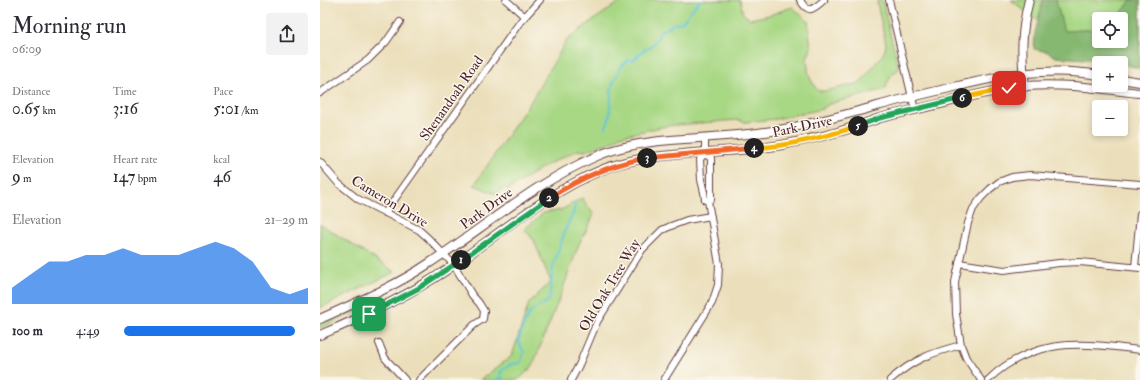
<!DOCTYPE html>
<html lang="en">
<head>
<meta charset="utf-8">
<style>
	:root { --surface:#fff; --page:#f2f2f3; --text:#2b2b33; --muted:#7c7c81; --accent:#1a73e8 }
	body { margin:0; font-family:"IM FELL Double Pica",serif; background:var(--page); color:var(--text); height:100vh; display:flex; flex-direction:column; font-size:15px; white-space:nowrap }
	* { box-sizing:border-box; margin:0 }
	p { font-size:13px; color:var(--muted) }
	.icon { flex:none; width:22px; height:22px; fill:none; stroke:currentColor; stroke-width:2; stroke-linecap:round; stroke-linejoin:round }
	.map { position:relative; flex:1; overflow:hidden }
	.details { display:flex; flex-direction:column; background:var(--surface); width:320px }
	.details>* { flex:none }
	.fabs { position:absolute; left:772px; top:12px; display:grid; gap:8px }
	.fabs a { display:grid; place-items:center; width:36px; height:36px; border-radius:4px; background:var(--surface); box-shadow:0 2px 6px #0003; font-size:20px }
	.pin { position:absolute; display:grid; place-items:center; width:34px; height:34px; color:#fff; margin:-17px; border-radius:8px; box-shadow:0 2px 6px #0006 }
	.km { position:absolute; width:20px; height:20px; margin:-10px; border-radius:50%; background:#222; color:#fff; font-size:11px; line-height:20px; text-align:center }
	.round { display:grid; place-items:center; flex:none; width:42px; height:42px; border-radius:4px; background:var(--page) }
	.headline { display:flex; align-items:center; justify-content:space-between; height:68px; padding:0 12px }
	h1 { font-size:22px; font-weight:600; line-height:30px }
	.metrics { display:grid; grid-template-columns:repeat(3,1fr); gap:6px; height:68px; padding:4px 12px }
	.metrics div { display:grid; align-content:center }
	.metrics b { font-size:17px; font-weight:600 }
	.metrics small { font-size:11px; font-weight:400 }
	.metrics p { font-size:11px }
	.chart { height:112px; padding:8px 12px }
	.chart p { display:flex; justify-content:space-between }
	.chart svg { width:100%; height:72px; margin-top:4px; fill:var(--accent); opacity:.7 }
	ul { padding:0 12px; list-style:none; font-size:13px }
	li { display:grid; grid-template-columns:64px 48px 1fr; align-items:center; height:30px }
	li i { height:10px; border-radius:5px; background:var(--accent) }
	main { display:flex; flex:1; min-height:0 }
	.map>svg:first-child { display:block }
</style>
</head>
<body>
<main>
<section class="details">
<div class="headline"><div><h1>Morning run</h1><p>06:09</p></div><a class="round"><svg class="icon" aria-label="share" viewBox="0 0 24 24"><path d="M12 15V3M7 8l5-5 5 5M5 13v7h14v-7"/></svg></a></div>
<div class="metrics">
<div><p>Distance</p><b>0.65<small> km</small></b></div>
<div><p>Time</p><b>3:16</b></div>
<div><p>Pace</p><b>5:01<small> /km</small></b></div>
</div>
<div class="metrics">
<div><p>Elevation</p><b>9<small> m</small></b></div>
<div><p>Heart rate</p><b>147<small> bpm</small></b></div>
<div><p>kcal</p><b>46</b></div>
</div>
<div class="chart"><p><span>Elevation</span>21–29 m</p>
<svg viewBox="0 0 160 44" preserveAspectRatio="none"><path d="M0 44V34L10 26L20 18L30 18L40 14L50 14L60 10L70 14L80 14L90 14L100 10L110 6L120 10L130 18L140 34L150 38L160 34V44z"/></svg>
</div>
<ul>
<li><b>100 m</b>4:49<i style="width:93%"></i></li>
</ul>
</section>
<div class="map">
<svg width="820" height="380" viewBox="0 0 820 380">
	<rect width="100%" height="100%" fill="#fbf7ec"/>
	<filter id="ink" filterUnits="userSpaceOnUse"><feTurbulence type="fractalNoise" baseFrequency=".025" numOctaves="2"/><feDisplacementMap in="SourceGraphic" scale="8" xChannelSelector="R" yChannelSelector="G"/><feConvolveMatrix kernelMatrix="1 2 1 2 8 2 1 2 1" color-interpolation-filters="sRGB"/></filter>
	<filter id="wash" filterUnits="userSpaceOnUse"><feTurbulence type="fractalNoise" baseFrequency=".012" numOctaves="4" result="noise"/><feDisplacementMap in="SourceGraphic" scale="16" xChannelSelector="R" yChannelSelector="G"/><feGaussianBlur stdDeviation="0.9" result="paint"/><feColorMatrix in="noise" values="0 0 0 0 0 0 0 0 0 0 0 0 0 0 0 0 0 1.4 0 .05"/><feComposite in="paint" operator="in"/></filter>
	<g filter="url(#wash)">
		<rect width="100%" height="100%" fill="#ebdfbb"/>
		<!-- green -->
		<path fill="#a9d885" stroke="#7a7c58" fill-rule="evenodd" d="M 303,0 L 420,0 L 423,14 L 430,19 L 450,15 L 472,7 L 488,21 L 491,48 L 487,59 L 489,76 L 495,87 L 499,91 L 505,91 L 540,83 L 563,54 L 565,50 L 566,44 L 557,3 L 558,0 L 562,0 L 579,69 C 571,74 568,79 566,89 L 509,104 L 502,109 L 456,119 L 425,122 L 417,120 L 346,126 L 300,136 L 293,141 L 265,151 L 258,150 L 239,159 L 221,168 L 188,190 L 185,188 L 181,190 L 178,195 L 154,185 L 211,101 L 247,40 L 272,21 Z
			M 691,0 L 820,0 L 820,45 L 755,50 ZM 779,19 L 801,19 L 801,41 L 779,41 Z
			M 262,198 L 274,215 L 259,244 L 241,294 L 212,367 L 198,380 L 160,380 L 192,356 L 209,303 L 231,282 L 214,241 L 205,229 L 223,213 L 241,210 Z
			M 0,224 L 75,272 L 0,308 Z
			M 39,305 L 40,308 L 30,315 L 0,328 L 0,323 Z"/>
		<!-- forest -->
		<path fill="#86b872" stroke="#686c4e" d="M 723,0 L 736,0 L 744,31 L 779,29 L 779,41 L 801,41 L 801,19 L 797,19 L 811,0 L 820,0 L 820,69 L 794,61 L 736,57 L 728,52 L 714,49 L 715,33 Z"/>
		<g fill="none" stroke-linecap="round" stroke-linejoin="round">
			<!-- stream -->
			<path stroke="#5cc4d9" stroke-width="2" d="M 285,129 L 289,119 L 292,85 L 301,67 L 308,60 L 314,60 L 322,51 L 329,48 L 338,38 L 340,31 L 346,29 L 353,24 L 362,22 L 374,7 L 381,0
				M 174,380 L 182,378 L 180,372 L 191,364 L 200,363 L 204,352 L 198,341 C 201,333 206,316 212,311 C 217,307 224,304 229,300 L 233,266 L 246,228 L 254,211 L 255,204"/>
		</g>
	</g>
	<g filter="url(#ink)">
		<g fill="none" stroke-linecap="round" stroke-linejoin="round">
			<defs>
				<path id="street" d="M 186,0 L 204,16
					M 480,0 C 489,15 493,9 504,0
					M 569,0 L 595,110
					M 0,93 L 48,60 L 66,42 L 80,22
					M 385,154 L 391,158 L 391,199 L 388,201
					M 0,162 L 18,183 L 38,199 L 99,230 L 108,238 L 134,265 L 152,295 L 159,303 L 164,311 L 163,319 L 154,325 L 99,380
					M 65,213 L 200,22 L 220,0
					M 639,263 L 684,270 L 739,263 L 760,262 L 820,268
					M 815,267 L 820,214
					M 59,343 L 65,358 L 85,380
					M 251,380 L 259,365 L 277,322 L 322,250 L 342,230 L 351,226 L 367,220 L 391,216
					M 344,380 L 392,303 L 398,285 L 399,264 L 388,201 L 385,200 L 384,192 L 381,180 L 380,159 L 385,154 L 385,137
					M 570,380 C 594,359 611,353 641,345
					M 661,380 L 646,358 L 641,345 L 636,314 L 635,282 L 648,223 L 653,209 L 661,198 L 670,189 L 679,182 L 692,177 L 710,175 L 820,184
					M 668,380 C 673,375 679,370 685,366 C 729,337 771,344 820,350"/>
				<path id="secondary" d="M 801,79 L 820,82
					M 705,87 C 701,54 701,32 709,0
					M 0,319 C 37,302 74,287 108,264 C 165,227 214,183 277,156 C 300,146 326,142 351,140 C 387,137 423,136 459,130 C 492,124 524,115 557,106 C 582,99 608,93 634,87 C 683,75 728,66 779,75
					M 0,335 C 43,317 86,297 125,271 C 177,236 225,193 284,169 C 306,160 329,157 353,155 C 389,151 426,151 462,145 C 481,141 500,137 518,132 C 532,128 546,123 560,118 C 583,112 606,107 628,102 C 654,95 680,89 706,86 C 744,83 782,89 820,93"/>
			</defs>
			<!-- street casing -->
			<use href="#street" stroke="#623c41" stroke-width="8"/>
			<!-- secondary casing -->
			<use href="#secondary" stroke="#623c41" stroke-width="10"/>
			<!-- street -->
			<use href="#street" stroke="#fff" stroke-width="6"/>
			<!-- secondary -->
			<use href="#secondary" stroke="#fff" stroke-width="8"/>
		</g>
	</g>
	<g fill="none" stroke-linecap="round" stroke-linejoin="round" filter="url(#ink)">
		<defs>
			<path id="split-1" d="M 49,314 L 99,288 L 141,260"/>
			<path id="split-2" d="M 141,260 L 229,198"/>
			<path id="split-3" d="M 229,198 C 260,178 291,164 327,158"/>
			<path id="split-4" d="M 327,158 L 434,148"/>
			<path id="split-5" d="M 434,148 C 469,146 505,137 538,126"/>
			<path id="split-6" d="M 538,126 L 560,118 L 642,98"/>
			<path id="split-7" d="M 642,98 L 689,88"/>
		</defs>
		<!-- split-1 casing -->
		<use href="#split-1" stroke="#fff" stroke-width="8"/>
		<!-- split-2 casing -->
		<use href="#split-2" stroke="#fff" stroke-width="8"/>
		<!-- split-3 casing -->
		<use href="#split-3" stroke="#fff" stroke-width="8"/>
		<!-- split-4 casing -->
		<use href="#split-4" stroke="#fff" stroke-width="8"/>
		<!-- split-5 casing -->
		<use href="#split-5" stroke="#fff" stroke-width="8"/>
		<!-- split-6 casing -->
		<use href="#split-6" stroke="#fff" stroke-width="8"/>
		<!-- split-7 casing -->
		<use href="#split-7" stroke="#fff" stroke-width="8"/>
		<!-- split-1 -->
		<use href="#split-1" stroke="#22a559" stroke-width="5"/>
		<!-- split-2 -->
		<use href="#split-2" stroke="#22a559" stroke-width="5"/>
		<!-- split-3 -->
		<use href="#split-3" stroke="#f0652b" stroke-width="5"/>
		<!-- split-4 -->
		<use href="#split-4" stroke="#f0652b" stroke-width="5"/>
		<!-- split-5 -->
		<use href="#split-5" stroke="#f5b400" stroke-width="5"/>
		<!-- split-6 -->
		<use href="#split-6" stroke="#22a559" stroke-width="5"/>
		<!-- split-7 -->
		<use href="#split-7" stroke="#f5b400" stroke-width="5"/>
	</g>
	<g text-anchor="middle" stroke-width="3" stroke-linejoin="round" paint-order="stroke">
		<!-- street labels -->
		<g font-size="14" fill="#4a1f2b" stroke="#fbf7ec">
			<text transform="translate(131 98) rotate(-55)" y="5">Shenandoah Road</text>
			<text transform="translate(482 126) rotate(-12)" y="5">Park Drive</text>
			<text transform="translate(70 201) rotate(31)" y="5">Cameron Drive</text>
			<text transform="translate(166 208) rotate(-36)" y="5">Park Drive</text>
			<text transform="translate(289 285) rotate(-59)" y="5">Old Oak Tree Way</text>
		</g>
	</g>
</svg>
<div class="fabs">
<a><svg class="icon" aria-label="locate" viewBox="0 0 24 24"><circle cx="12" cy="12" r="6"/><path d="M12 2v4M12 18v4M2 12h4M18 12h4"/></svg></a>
<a>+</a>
<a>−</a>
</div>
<div class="pin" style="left:49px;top:314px;background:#1e9e55"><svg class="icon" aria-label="arrive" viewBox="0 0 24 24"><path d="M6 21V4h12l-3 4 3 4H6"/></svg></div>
<div class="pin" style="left:689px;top:88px;background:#d93025"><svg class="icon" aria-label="check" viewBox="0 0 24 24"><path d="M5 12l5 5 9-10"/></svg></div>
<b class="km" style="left:141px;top:260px">1</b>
<b class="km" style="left:229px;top:198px">2</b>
<b class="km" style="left:327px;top:158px">3</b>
<b class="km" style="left:434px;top:148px">4</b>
<b class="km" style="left:538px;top:126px">5</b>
<b class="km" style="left:642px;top:98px">6</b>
</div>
</main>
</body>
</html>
